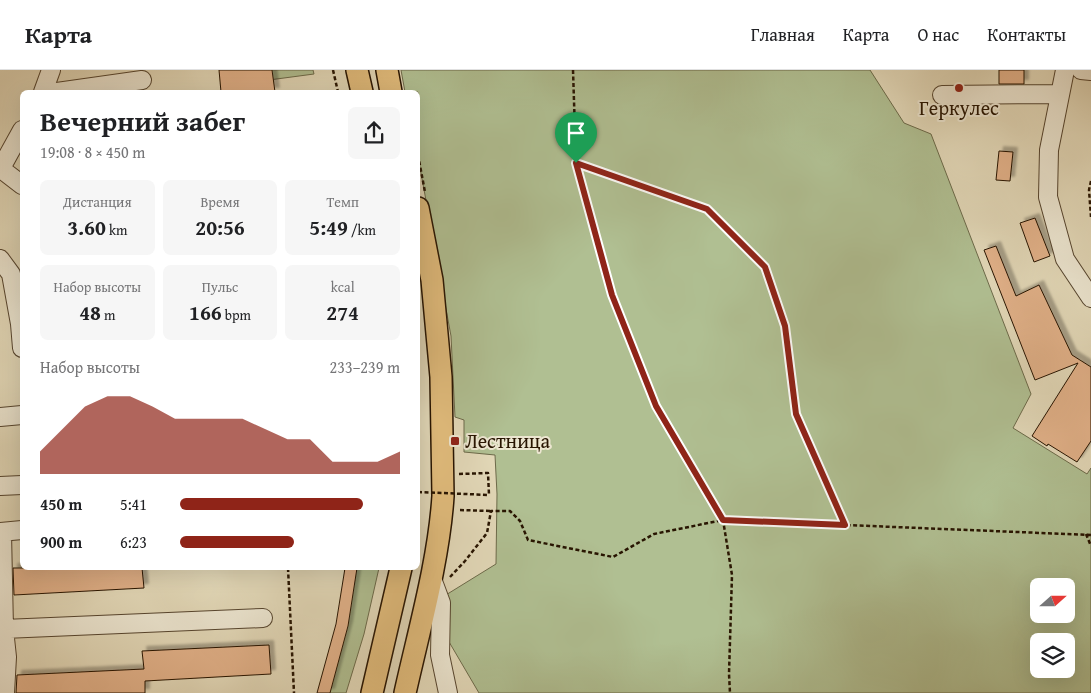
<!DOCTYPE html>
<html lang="ru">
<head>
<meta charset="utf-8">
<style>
	:root { --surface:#fff; --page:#f6f6f6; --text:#202124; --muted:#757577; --line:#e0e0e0; --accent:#8f2418 }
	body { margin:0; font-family:"Gentium Book Plus",serif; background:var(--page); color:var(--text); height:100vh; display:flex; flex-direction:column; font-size:19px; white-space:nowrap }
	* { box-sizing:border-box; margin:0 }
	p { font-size:16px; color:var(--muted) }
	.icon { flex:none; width:28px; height:28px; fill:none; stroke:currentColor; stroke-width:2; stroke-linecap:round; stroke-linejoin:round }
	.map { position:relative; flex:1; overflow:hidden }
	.panel { position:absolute; left:20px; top:20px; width:400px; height:480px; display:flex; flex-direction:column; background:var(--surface); border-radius:8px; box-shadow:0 5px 20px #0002 }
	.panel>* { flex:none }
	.needle { width:32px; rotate:69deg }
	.tools { position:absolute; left:1030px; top:508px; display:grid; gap:10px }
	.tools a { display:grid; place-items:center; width:45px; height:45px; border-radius:8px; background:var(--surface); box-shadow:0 5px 20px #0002; font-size:25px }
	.pin { position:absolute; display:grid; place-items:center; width:42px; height:42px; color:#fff; margin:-51px -21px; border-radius:50% 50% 50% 0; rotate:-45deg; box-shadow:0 0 5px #0007 }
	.pin .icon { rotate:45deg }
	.round { display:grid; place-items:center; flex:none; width:52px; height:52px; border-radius:8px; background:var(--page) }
	.headline { display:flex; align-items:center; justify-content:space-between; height:85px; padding:0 20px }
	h1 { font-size:28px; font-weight:800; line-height:38px }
	.stats { display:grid; grid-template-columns:repeat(3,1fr); gap:8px; height:85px; padding:5px 20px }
	.stats div { display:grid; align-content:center; border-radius:8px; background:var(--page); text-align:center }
	.stats b { font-size:21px; font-weight:800 }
	.stats small { font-size:14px; font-weight:400 }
	.stats p { font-size:14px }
	.chart { height:140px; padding:10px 20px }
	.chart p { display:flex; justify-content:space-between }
	.chart svg { width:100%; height:90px; margin-top:5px; fill:var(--accent); opacity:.7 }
	ul { padding:0 20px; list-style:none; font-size:16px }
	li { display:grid; grid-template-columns:80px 60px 1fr; align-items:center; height:38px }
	li i { height:12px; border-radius:6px; background:var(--accent) }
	header { display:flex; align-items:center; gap:30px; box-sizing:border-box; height:70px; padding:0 25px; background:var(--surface); border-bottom:1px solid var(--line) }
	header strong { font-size:24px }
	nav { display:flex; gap:28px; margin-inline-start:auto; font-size:18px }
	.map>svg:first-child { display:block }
</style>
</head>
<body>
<header>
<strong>Карта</strong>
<nav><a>Главная</a><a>Карта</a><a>О нас</a><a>Контакты</a></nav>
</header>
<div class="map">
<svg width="1091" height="623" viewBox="0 0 1091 623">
	<defs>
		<filter id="shadow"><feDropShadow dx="4.5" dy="-4.5" stdDeviation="1" flood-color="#0004"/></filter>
	</defs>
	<rect width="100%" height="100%" fill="#e2d8b8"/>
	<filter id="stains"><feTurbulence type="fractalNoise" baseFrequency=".004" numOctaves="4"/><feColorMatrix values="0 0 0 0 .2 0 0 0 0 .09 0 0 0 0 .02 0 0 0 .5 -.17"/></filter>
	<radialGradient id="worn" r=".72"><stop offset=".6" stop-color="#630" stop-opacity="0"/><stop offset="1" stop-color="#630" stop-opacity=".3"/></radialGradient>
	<!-- green -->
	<path fill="#b0bf92" stroke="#6c6a4a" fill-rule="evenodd" d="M 268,0 L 313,0 L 314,4 L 269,10 Z
		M 401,0 L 870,0 L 904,53 L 931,64 L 1031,324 L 1013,358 L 1087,404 L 1091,398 L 1091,623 L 479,623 L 428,536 L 496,494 L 497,424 L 495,385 L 464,382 L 464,350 L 455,347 L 451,266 L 418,87 L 418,22 L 405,22 ZM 1039,516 L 1066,516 L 1066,544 L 1039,544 ZM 1039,571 L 1066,571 L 1066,599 L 1039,599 Z
		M 350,498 L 379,498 L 364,564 L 346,623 L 318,623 L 346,535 Z"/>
	<!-- building -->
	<path fill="#e1b189" stroke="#271401" filter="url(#shadow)" d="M 219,0 L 272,0 L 275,22 L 221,22 Z
		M 999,0 L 1024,0 L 1024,14 L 999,14 Z
		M 999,81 L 1013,82 L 1010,111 L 996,110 Z
		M 1035,148 L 1050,186 L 1034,192 L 1020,153 Z
		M 996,176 L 1016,226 L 1039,215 L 1072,285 L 1091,297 L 1091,371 L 1077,392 L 1048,374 L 1047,376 L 1032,366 L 1078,293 L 1035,310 L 984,180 Z
		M 13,498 L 142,498 L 144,518 L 14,525 Z
		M 345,498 L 357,498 L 348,556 L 330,623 L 317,623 L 336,554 Z
		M 269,575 L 271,604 L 145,611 L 145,623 L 16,623 L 17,605 L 144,599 L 142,581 Z"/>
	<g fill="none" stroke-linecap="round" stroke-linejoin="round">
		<defs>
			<path id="minor" d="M 1065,0 L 1049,80 L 1048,127 L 1065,189 L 1091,228
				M 1081,0 L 1091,1
				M 43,22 L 51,0
				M 57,22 L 142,10
				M 942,25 L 1060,24
				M 1,99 L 22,115
				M 0,100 L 22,60
				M 0,189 L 11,204 L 20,254 L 22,254
				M 20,254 L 22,278
				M 0,347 L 22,345
				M 0,416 L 22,415
				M 0,462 L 22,460
				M 2,462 L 4,559 L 7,587 L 5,623
				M 431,506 L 441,533 L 440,585 L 448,623
				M 4,559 L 263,548"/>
			<path id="major" d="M 357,0 L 362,22
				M 387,0 L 391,22
				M 372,623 L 401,498
				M 405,623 C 419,560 439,490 443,426 L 441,307 L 432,210 L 418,138"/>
		</defs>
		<!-- minor casing -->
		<use href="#minor" stroke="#56452f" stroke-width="20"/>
		<!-- major casing -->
		<use href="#major" stroke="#271401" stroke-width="24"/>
		<!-- path -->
		<path stroke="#271401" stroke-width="2.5" stroke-dasharray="4 2.5" stroke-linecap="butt" d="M 333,0 L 338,22
			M 573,0 L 576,93 L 611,225 L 656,336 L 723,450 L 732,505 L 729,604 L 730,623
			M 418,85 L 425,122
			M 576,93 L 707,139 L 765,197 L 785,255 L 796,344 L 845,455
			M 1091,111 L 1089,120 L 1091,147
			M 459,404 L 488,403 L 489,425
			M 460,440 L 491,441
			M 1086,464 L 1091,476
			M 288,498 L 294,623
			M 450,507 L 465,491 L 487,463 L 491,441 L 510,441 L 520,451 L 528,470 L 613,487 L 654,464 L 723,450 L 1091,465"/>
		<!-- minor -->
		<use href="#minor" stroke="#ece6d1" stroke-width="18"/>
		<!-- major -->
		<use href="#major" stroke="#e1bc7c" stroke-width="21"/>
		<!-- path-bridge -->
		<path stroke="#271401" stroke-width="2.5" stroke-dasharray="4 2.5" stroke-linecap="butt" d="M 418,422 L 489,425"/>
	</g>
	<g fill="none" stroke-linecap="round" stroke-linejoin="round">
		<defs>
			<path id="route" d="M 576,93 L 707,139 L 765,197 L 785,256 L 796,344 L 845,455 L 723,450 L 656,336 L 612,225 Z"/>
		</defs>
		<!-- route casing -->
		<use href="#route" stroke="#fff" stroke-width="10"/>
		<!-- route -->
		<use href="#route" stroke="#8f2418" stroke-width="6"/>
	</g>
	<!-- markers -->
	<g fill="#8f2418" stroke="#ece6d1" stroke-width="2">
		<circle cx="959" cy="18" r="5"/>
		<rect x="450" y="366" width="10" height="10" rx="2.5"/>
	</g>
	<g text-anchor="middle" stroke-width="4" stroke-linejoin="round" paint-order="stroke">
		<!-- poi labels -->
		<g font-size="20" fill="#271401" stroke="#ece6d1">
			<text x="959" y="45">Геркулес</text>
			<text x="465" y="378" text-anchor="start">Лестница</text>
		</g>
	</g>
	<rect width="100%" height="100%" filter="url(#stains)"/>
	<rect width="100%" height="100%" fill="url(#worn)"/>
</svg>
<div class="tools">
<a><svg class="needle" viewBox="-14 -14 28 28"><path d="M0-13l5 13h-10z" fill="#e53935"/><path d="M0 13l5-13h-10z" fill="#757577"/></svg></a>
<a><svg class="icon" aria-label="layers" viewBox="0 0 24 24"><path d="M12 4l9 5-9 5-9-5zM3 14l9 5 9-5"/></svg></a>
</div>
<div class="pin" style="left:576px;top:93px;background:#1e9e55"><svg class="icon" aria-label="arrive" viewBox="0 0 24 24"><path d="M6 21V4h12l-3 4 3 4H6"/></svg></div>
<section class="panel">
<div class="headline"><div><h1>Вечерний забег</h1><p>19:08 · 8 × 450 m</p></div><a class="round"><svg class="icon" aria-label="share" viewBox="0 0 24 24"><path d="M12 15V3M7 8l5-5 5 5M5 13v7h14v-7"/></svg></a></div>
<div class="stats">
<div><p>Дистанция</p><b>3.60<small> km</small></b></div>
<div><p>Время</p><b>20:56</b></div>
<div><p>Темп</p><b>5:49<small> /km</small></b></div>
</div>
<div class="stats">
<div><p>Набор высоты</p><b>48<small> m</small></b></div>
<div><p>Пульс</p><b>166<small> bpm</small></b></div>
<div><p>kcal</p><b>274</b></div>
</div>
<div class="chart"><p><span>Набор высоты</span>233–239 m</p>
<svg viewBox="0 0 160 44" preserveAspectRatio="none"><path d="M0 44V33L10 22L20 11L30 6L40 6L50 11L60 17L70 17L80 17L90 17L100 22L110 27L120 27L130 38L140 38L150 38L160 33V44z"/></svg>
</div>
<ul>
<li><b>450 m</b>5:41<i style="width:83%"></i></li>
<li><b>900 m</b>6:23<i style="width:52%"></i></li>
</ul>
</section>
</div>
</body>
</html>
